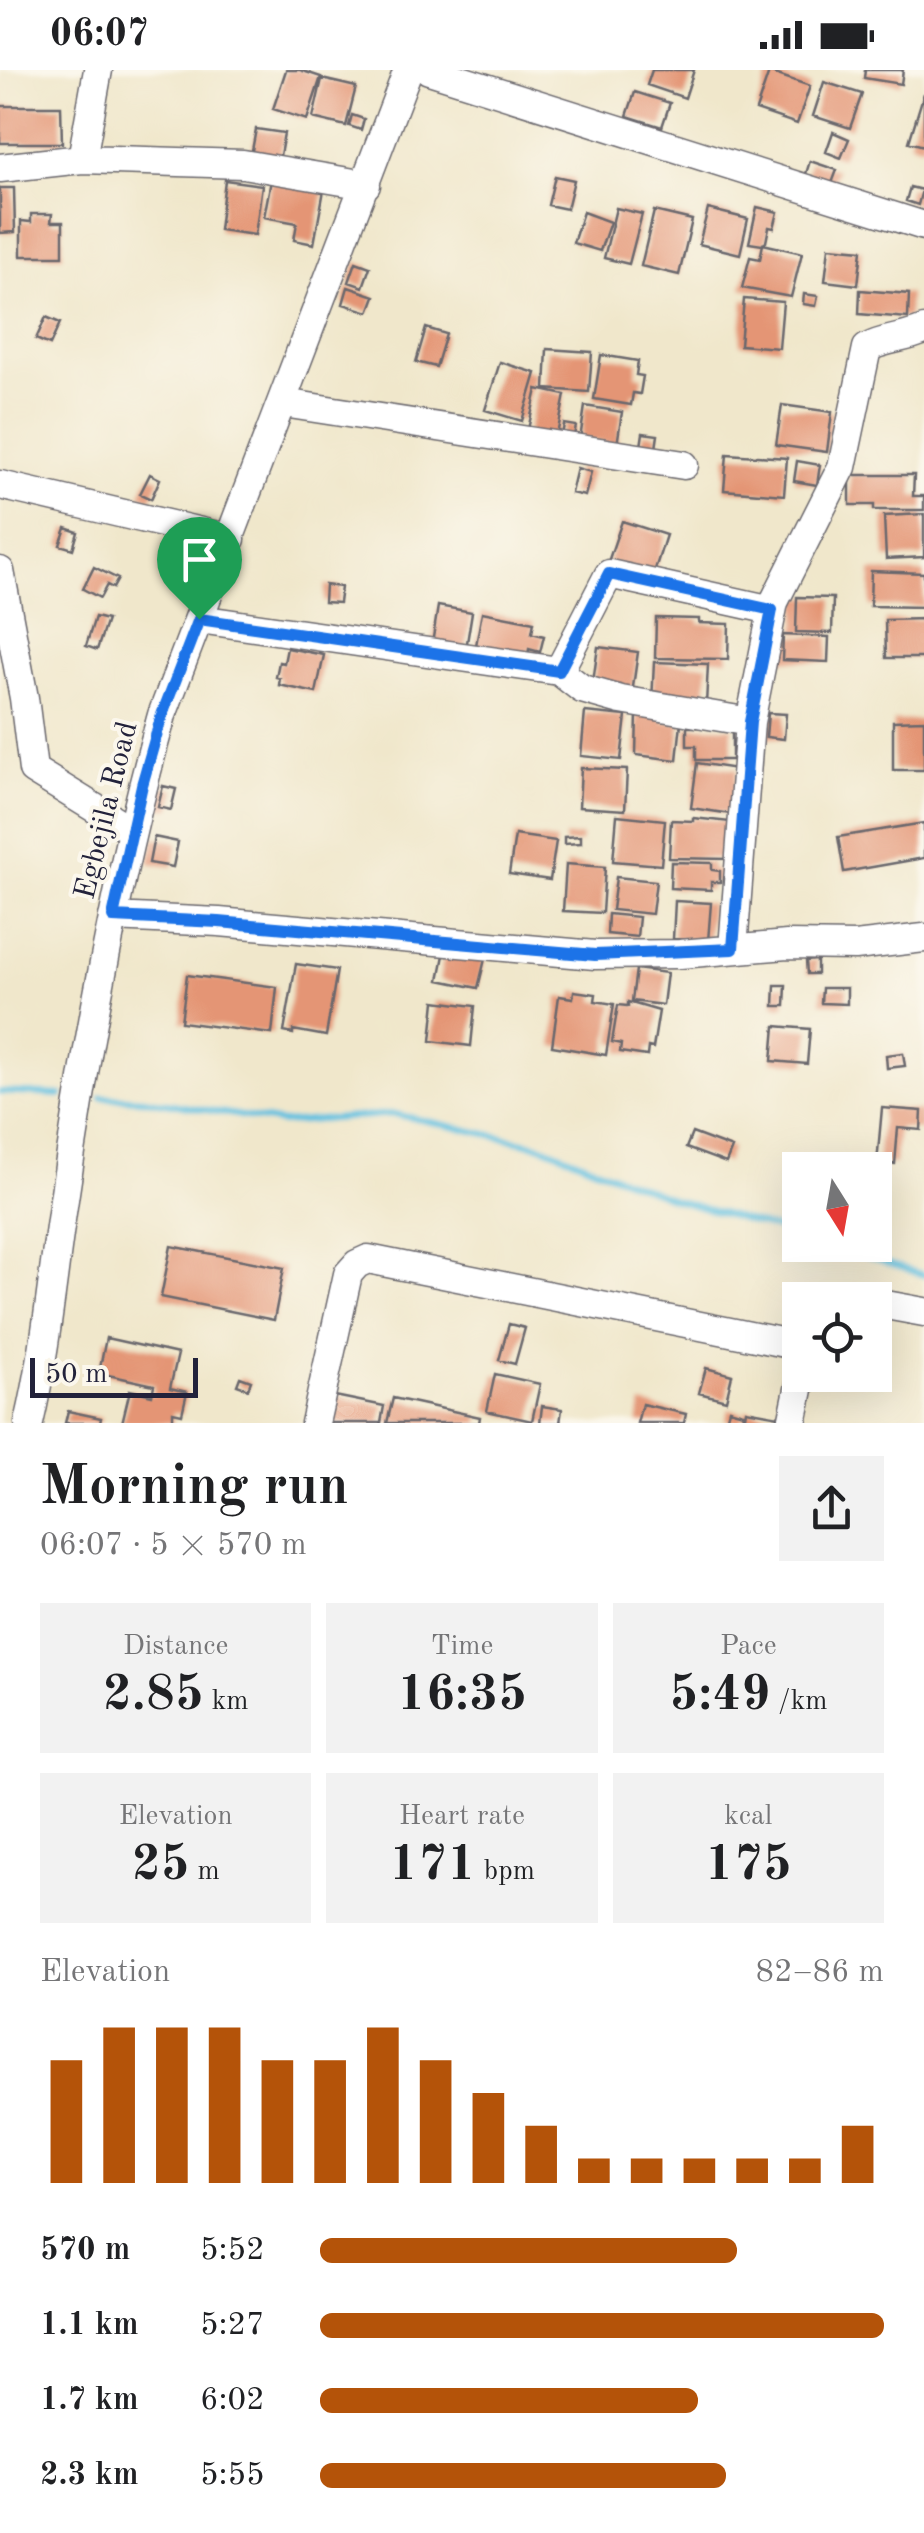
<!DOCTYPE html>
<html lang="en">
<head>
<meta charset="utf-8">
<style>
	:root { --surface:#fff; --page:#f2f2f2; --text:#202124; --muted:#757577; --accent:#b45309 }
	body { margin:0; font-family:"Old Standard TT",serif; background:var(--page); color:var(--text); height:100vh; display:flex; flex-direction:column; font-size:38px; white-space:nowrap }
	* { box-sizing:border-box; margin:0 }
	p { font-size:32px; color:var(--muted) }
	.icon { flex:none; width:55px; height:55px; fill:none; stroke:currentColor; stroke-width:2; stroke-linecap:round; stroke-linejoin:round }
	.map { position:relative; height:1353px; overflow:hidden }
	.panel { display:flex; flex-direction:column; background:var(--surface); flex:1 }
	.panel>* { flex:none }
	.needle { width:65px; rotate:169deg }
	.controls { position:absolute; left:782px; top:1082px; display:grid; gap:20px }
	.controls a { display:grid; place-items:center; width:110px; height:110px; border-radius:0px; background:var(--surface); box-shadow:0 10px 40px #0002; font-size:50px }
	.scale { position:absolute; left:30px; bottom:25px; width:168px; box-sizing:border-box; padding-left:10px; border:5px solid #22223b; border-top:0; font-size:28px; line-height:35px; white-space:nowrap; color:#22223b; -webkit-text-stroke:8px #fbf7ec; paint-order:stroke }
	.pin { position:absolute; display:grid; place-items:center; width:85px; height:85px; color:#fff; margin:-102px -42px; border-radius:50% 50% 50% 0; rotate:-45deg; box-shadow:0 0 10px #0007 }
	.pin .icon { rotate:45deg }
	.round { display:grid; place-items:center; flex:none; width:105px; height:105px; border-radius:0px; background:var(--page) }
	.summary { display:flex; align-items:center; justify-content:space-between; height:170px; padding:0 40px }
	h1 { font-size:55px; font-weight:700; line-height:75px }
	.figures { display:grid; grid-template-columns:repeat(3,1fr); gap:15px; height:170px; padding:10px 40px }
	.figures div { display:grid; align-content:center; border-radius:0px; background:var(--page); text-align:center }
	.figures b { font-size:50px; font-weight:700 }
	.figures small { font-size:28px; font-weight:400 }
	.figures p { font-size:28px }
	.chart { height:280px; padding:20px 40px }
	.chart p { display:flex; justify-content:space-between }
	.chart svg { width:100%; height:180px; margin-top:10px; stroke:var(--accent); stroke-width:6 }
	ul { padding:0 40px; list-style:none; font-size:32px }
	li { display:grid; grid-template-columns:160px 120px 1fr; align-items:center; height:75px }
	li i { height:25px; border-radius:12px; background:var(--accent) }
	.status { display:flex; justify-content:space-between; align-items:center; height:70px; padding:0 50px; background:var(--surface); direction:ltr }
	.status svg { height:28px; fill:currentColor }
	.map>svg:first-child { display:block }
</style>
</head>
<body>
<div class="status"><b>06:07</b><svg viewBox="0 0 49 12"><path d="M0 12V9h3v3zM5 12V6h3v6zM10 12V3h3v9zM15 12V0h3v12zM26 1h20v11H26zM47 4h2v5h-2z"/></svg></div>
<div class="map">
<svg width="924" height="1353" viewBox="0 0 924 1353">
	<rect width="100%" height="100%" fill="#fbf7ec"/>
	<filter id="ink" filterUnits="userSpaceOnUse"><feTurbulence type="fractalNoise" baseFrequency=".01" numOctaves="2"/><feDisplacementMap in="SourceGraphic" scale="20" xChannelSelector="R" yChannelSelector="G"/><feConvolveMatrix kernelMatrix="1 2 1 2 8 2 1 2 1" color-interpolation-filters="sRGB"/></filter>
	<filter id="wash" filterUnits="userSpaceOnUse"><feTurbulence type="fractalNoise" baseFrequency=".0048" numOctaves="4" result="noise"/><feDisplacementMap in="SourceGraphic" scale="40" xChannelSelector="R" yChannelSelector="G"/><feGaussianBlur stdDeviation="2.25" result="paint"/><feColorMatrix in="noise" values="0 0 0 0 0 0 0 0 0 0 0 0 0 0 0 0 0 1.4 0 .05"/><feComposite in="paint" operator="in"/></filter>
	<g filter="url(#wash)">
		<rect width="100%" height="100%" fill="#f0e7cb"/>
		<g fill="none" stroke-linecap="round" stroke-linejoin="round">
			<!-- stream -->
			<path stroke="#62c1e0" stroke-width="6" d="M 0,1022 L 61,1025
				M 102,1027 L 143,1029 L 282,1053 L 394,1044 L 542,1076 L 675,1130 L 800,1166
				M 830,1175 L 924,1205"/>
		</g>
		<g id="blocks">
			<!-- building -->
			<path fill="#e49575" d="M 286,0 L 300,0 L 321,7 L 307,50 L 273,39 Z
				M 652,0 L 694,0 L 685,28 L 647,15 Z
				M 865,0 L 903,0 L 901,14 L 864,8 Z
				M 769,2 L 810,16 L 797,54 L 756,40 Z
				M 322,9 L 356,17 L 346,56 L 313,48 Z
				M 824,12 L 862,24 L 850,58 L 813,46 Z
				M 635,22 L 670,33 L 662,57 L 627,46 Z
				M 924,23 L 924,76 L 909,72 Z
				M 0,36 L 61,36 L 62,73 L 0,73 Z
				M 352,45 L 364,49 L 361,60 L 349,56 Z
				M 256,59 L 284,63 L 279,91 L 251,86 Z
				M 833,62 L 849,69 L 841,88 L 826,82 Z
				M 810,91 L 837,100 L 831,116 L 805,107 Z
				M 555,106 L 574,110 L 567,139 L 548,135 Z
				M 225,110 L 262,115 L 255,165 L 219,160 Z
				M 271,110 L 324,120 L 314,174 L 294,170 L 297,153 L 264,147 Z
				M 910,117 L 922,120 L 918,135 L 906,131 Z
				M 0,118 L 14,118 L 15,162 L 0,163 Z
				M 757,137 L 778,142 L 774,158 L 769,157 L 766,172 L 762,175 L 749,173 Z
				M 616,138 L 642,144 L 629,194 L 604,188 Z
				M 708,139 L 748,149 L 740,184 L 699,174 Z
				M 654,141 L 692,150 L 679,205 L 641,196 Z
				M 583,142 L 610,152 L 600,181 L 573,173 Z
				M 31,144 L 52,144 L 51,152 L 63,152 L 63,186 L 21,186 L 21,151 L 31,152 Z
				M 763,174 L 802,183 L 791,227 L 742,218 L 750,187 L 760,189 Z
				M 829,177 L 862,180 L 858,215 L 825,211 Z
				M 356,192 L 370,197 L 363,217 L 349,212 Z
				M 348,217 L 375,226 L 369,242 L 343,234 Z
				M 860,220 L 909,224 L 908,248 L 859,244 Z
				M 804,224 L 818,226 L 816,236 L 803,234 Z
				M 744,229 L 783,232 L 779,278 L 740,275 Z
				M 46,247 L 60,253 L 50,275 L 36,269 Z
				M 426,258 L 446,264 L 436,297 L 416,292 Z
				M 547,279 L 592,282 L 589,322 L 545,319 Z
				M 601,285 L 638,291 L 636,305 L 643,306 L 640,324 L 633,323 L 631,335 L 594,329 Z
				M 500,292 L 536,303 L 522,351 L 485,340 Z
				M 537,319 L 565,325 L 556,370 L 527,364 Z
				M 782,335 L 832,342 L 827,382 L 776,375 Z
				M 585,336 L 622,342 L 617,375 L 580,369 Z
				M 564,354 L 576,356 L 572,374 L 561,372 Z
				M 643,363 L 658,365 L 655,385 L 640,383 Z
				M 727,384 L 787,388 L 784,425 L 724,420 Z
				M 797,391 L 820,395 L 817,415 L 794,411 Z
				M 577,398 L 591,402 L 585,426 L 571,423 Z
				M 150,404 L 160,409 L 151,429 L 140,424 Z
				M 850,405 L 914,405 L 913,426 L 924,426 L 924,440 L 874,440 L 874,435 L 850,435 Z
				M 924,444 L 924,487 L 886,489 L 884,446 Z
				M 622,451 L 666,465 L 653,506 L 608,492 Z
				M 66,458 L 78,462 L 73,479 L 60,475 Z
				M 94,497 L 118,509 L 113,518 L 107,515 L 100,528 L 83,519 Z
				M 871,501 L 924,503 L 924,537 L 870,536 Z
				M 325,515 L 341,517 L 339,533 L 324,532 Z
				M 797,527 L 833,528 L 832,563 L 796,562 Z
				M 438,536 L 472,542 L 466,579 L 432,574 Z
				M 482,542 L 534,552 L 532,563 L 544,566 L 540,582 L 529,579 L 527,590 L 475,581 Z
				M 95,547 L 107,550 L 97,580 L 86,576 Z
				M 656,548 L 699,549 L 699,553 L 729,554 L 728,589 L 655,588 Z
				M 924,549 L 924,588 L 886,588 L 885,550 Z
				M 783,565 L 829,567 L 828,592 L 782,590 Z
				M 598,577 L 638,582 L 632,624 L 592,619 Z
				M 287,578 L 324,585 L 316,623 L 279,615 L 280,608 L 276,607 L 279,592 L 284,593 Z
				M 654,592 L 708,594 L 706,635 L 652,632 Z
				M 585,642 L 626,646 L 621,690 L 581,686 Z
				M 637,643 L 662,645 L 662,651 L 681,653 L 677,690 L 636,685 Z
				M 768,643 L 786,644 L 784,669 L 766,667 Z
				M 924,650 L 924,700 L 893,700 L 893,651 Z
				M 687,657 L 732,657 L 732,690 L 696,690 L 696,676 L 687,676 Z
				M 697,693 L 737,699 L 731,744 L 691,738 Z
				M 581,698 L 627,700 L 625,740 L 579,737 Z
				M 163,716 L 176,719 L 171,740 L 158,737 Z
				M 617,745 L 665,750 L 661,795 L 613,791 Z
				M 693,748 L 731,752 L 730,789 L 669,788 L 671,750 L 693,751 Z
				M 924,753 L 924,788 L 844,802 L 838,767 Z
				M 515,765 L 556,771 L 550,810 L 509,804 Z
				M 581,766 L 581,773 L 564,774 L 564,767 Z
				M 154,767 L 178,772 L 173,797 L 149,793 Z
				M 671,792 L 712,793 L 712,800 L 720,801 L 720,812 L 711,812 L 711,820 L 670,818 Z
				M 566,794 L 605,797 L 602,843 L 563,841 Z
				M 616,807 L 656,811 L 652,844 L 612,840 Z
				M 675,831 L 711,833 L 708,871 L 673,869 Z
				M 608,844 L 639,847 L 637,867 L 607,864 Z
				M 445,880 L 485,889 L 478,918 L 439,910 Z
				M 817,890 L 817,904 L 807,904 L 806,891 Z
				M 296,894 L 337,900 L 326,966 L 293,960 L 293,964 L 284,962 Z
				M 636,899 L 667,903 L 663,935 L 632,931 Z
				M 187,905 L 277,917 L 272,964 L 181,952 Z
				M 775,915 L 786,915 L 785,936 L 774,936 Z
				M 822,918 L 847,918 L 847,934 L 821,933 Z
				M 574,921 L 596,924 L 595,931 L 614,934 L 606,985 L 552,976 L 559,926 L 573,928 Z
				M 435,931 L 475,936 L 471,976 L 431,971 Z
				M 628,932 L 659,941 L 653,978 L 648,977 L 647,986 L 620,982 L 621,974 L 612,972 L 618,935 L 628,936 Z
				M 775,956 L 810,959 L 807,994 L 772,991 Z
				M 903,983 L 905,996 L 887,998 L 886,985 Z
				M 882,1038 L 922,1041 L 921,1060 L 898,1058 L 895,1094 L 877,1093 Z
				M 692,1063 L 732,1078 L 726,1093 L 686,1078 Z
				M 171,1176 L 284,1198 L 274,1250 L 161,1227 Z
				M 509,1254 L 525,1258 L 515,1294 L 499,1290 Z
				M 106,1268 L 178,1284 L 170,1318 L 187,1322 L 182,1344 L 173,1342 L 173,1353 L 122,1353 L 130,1320 L 152,1325 L 154,1315 L 99,1303 Z
				M 706,1298 L 732,1305 L 726,1330 L 699,1323 Z
				M 495,1304 L 540,1314 L 532,1351 L 487,1341 Z
				M 240,1307 L 251,1311 L 248,1319 L 237,1315 Z
				M 335,1326 L 384,1336 L 381,1353 L 329,1353 Z
				M 393,1328 L 480,1347 L 479,1353 L 387,1353 Z
				M 642,1334 L 686,1344 L 684,1353 L 637,1353 Z
				M 542,1336 L 562,1339 L 560,1353 L 540,1353 Z
				M 729,1339 L 743,1343 L 741,1353 L 726,1350 Z
				M 746,1340 L 779,1346 L 777,1353 L 744,1353 Z
				M 68,1341 L 101,1348 L 100,1353 L 65,1353 Z"/>
		</g>
	</g>
	<g filter="url(#ink)">
		<use href="#blocks" fill-opacity="0" stroke="#6a676d" stroke-width="2.5"/>
		<g fill="none" stroke-linecap="round" stroke-linejoin="round">
			<defs>
				<path id="minor" d="M 429,0 L 924,156
					M 82,89 L 98,0
					M 0,98 L 82,89 L 243,94 L 366,115
					M 283,333 L 684,395
					M 0,415 L 231,469
					M 0,501 L 24,628 L 33,700 L 132,761
					M 199,549 L 559,601 L 582,619 L 621,630 L 750,652
					M 559,601 L 609,504 L 772,540
					M 113,847 L 219,852 L 595,885 L 680,884 L 787,875 L 855,876 L 924,868
					M 733,879 L 750,652 L 774,532 L 842,397 L 867,278 C 885,268 905,269 924,260
					M 831,1230 L 845,1227 L 860,1230
					M 875,1233 L 924,1242
					M 29,1353 C 46,1281 52,1209 63,1136 C 87,971 117,805 162,645 L 408,0
					M 315,1353 L 348,1204 L 357,1194 L 368,1189 L 800,1276
					M 792,1353 L 802,1305"/>
			</defs>
			<!-- minor casing -->
			<use href="#minor" stroke="#6a676d" stroke-width="31"/>
			<!-- minor -->
			<use href="#minor" stroke="#fff" stroke-width="28"/>
		</g>
	</g>
	<g fill="none" stroke-linecap="round" stroke-linejoin="round" filter="url(#ink)">
		<defs>
			<path id="route" d="M 609,504 L 772,540 L 750,652 L 733,879 L 595,885 L 219,852 L 113,847 L 142,715 L 162,645 L 199,549 L 559,601 Z"/>
		</defs>
		<!-- route casing -->
		<use href="#route" stroke="#fff" stroke-width="20"/>
		<!-- route -->
		<use href="#route" stroke="#1a73e8" stroke-width="12"/>
	</g>
	<g text-anchor="middle" stroke-width="8" stroke-linejoin="round" paint-order="stroke">
		<!-- street labels -->
		<g font-size="30" fill="#22223b" stroke="#fbf7ec">
			<text transform="translate(105 740) rotate(-76)" y="10">Egbejila Road</text>
		</g>
	</g>
</svg>
<div class="controls">
<a><svg class="needle" viewBox="-14 -14 28 28"><path d="M0-13l5 13h-10z" fill="#e53935"/><path d="M0 13l5-13h-10z" fill="#757577"/></svg></a>
<a><svg class="icon" aria-label="locate" viewBox="0 0 24 24"><circle cx="12" cy="12" r="6"/><path d="M12 2v4M12 18v4M2 12h4M18 12h4"/></svg></a>
</div>
<div class="scale">50 m</div>
<div class="pin" style="left:199px;top:549px;background:#1e9e55"><svg class="icon" aria-label="arrive" viewBox="0 0 24 24"><path d="M6 21V4h12l-3 4 3 4H6"/></svg></div>
</div>
<section class="panel">
<div class="summary"><div><h1>Morning run</h1><p>06:07 · 5 × 570 m</p></div><a class="round"><svg class="icon" aria-label="share" viewBox="0 0 24 24"><path d="M12 15V3M7 8l5-5 5 5M5 13v7h14v-7"/></svg></a></div>
<div class="figures">
<div><p>Distance</p><b>2.85<small> km</small></b></div>
<div><p>Time</p><b>16:35</b></div>
<div><p>Pace</p><b>5:49<small> /km</small></b></div>
</div>
<div class="figures">
<div><p>Elevation</p><b>25<small> m</small></b></div>
<div><p>Heart rate</p><b>171<small> bpm</small></b></div>
<div><p>kcal</p><b>175</b></div>
</div>
<div class="chart"><p><span>Elevation</span>82–86 m</p>
<svg viewBox="0 0 160 44" preserveAspectRatio="none"><path d="M5 44V14M15 44V6M25 44V6M35 44V6M45 44V14M55 44V14M65 44V6M75 44V14M85 44V22M95 44V30M105 44V38M115 44V38M125 44V38M135 44V38M145 44V38M155 44V30"/></svg>
</div>
<ul>
<li><b>570 m</b>5:52<i style="width:74%"></i></li>
<li><b>1.1 km</b>5:27<i style="width:100%"></i></li>
<li><b>1.7 km</b>6:02<i style="width:67%"></i></li>
<li><b>2.3 km</b>5:55<i style="width:72%"></i></li>
</ul>
</section>
</body>
</html>
